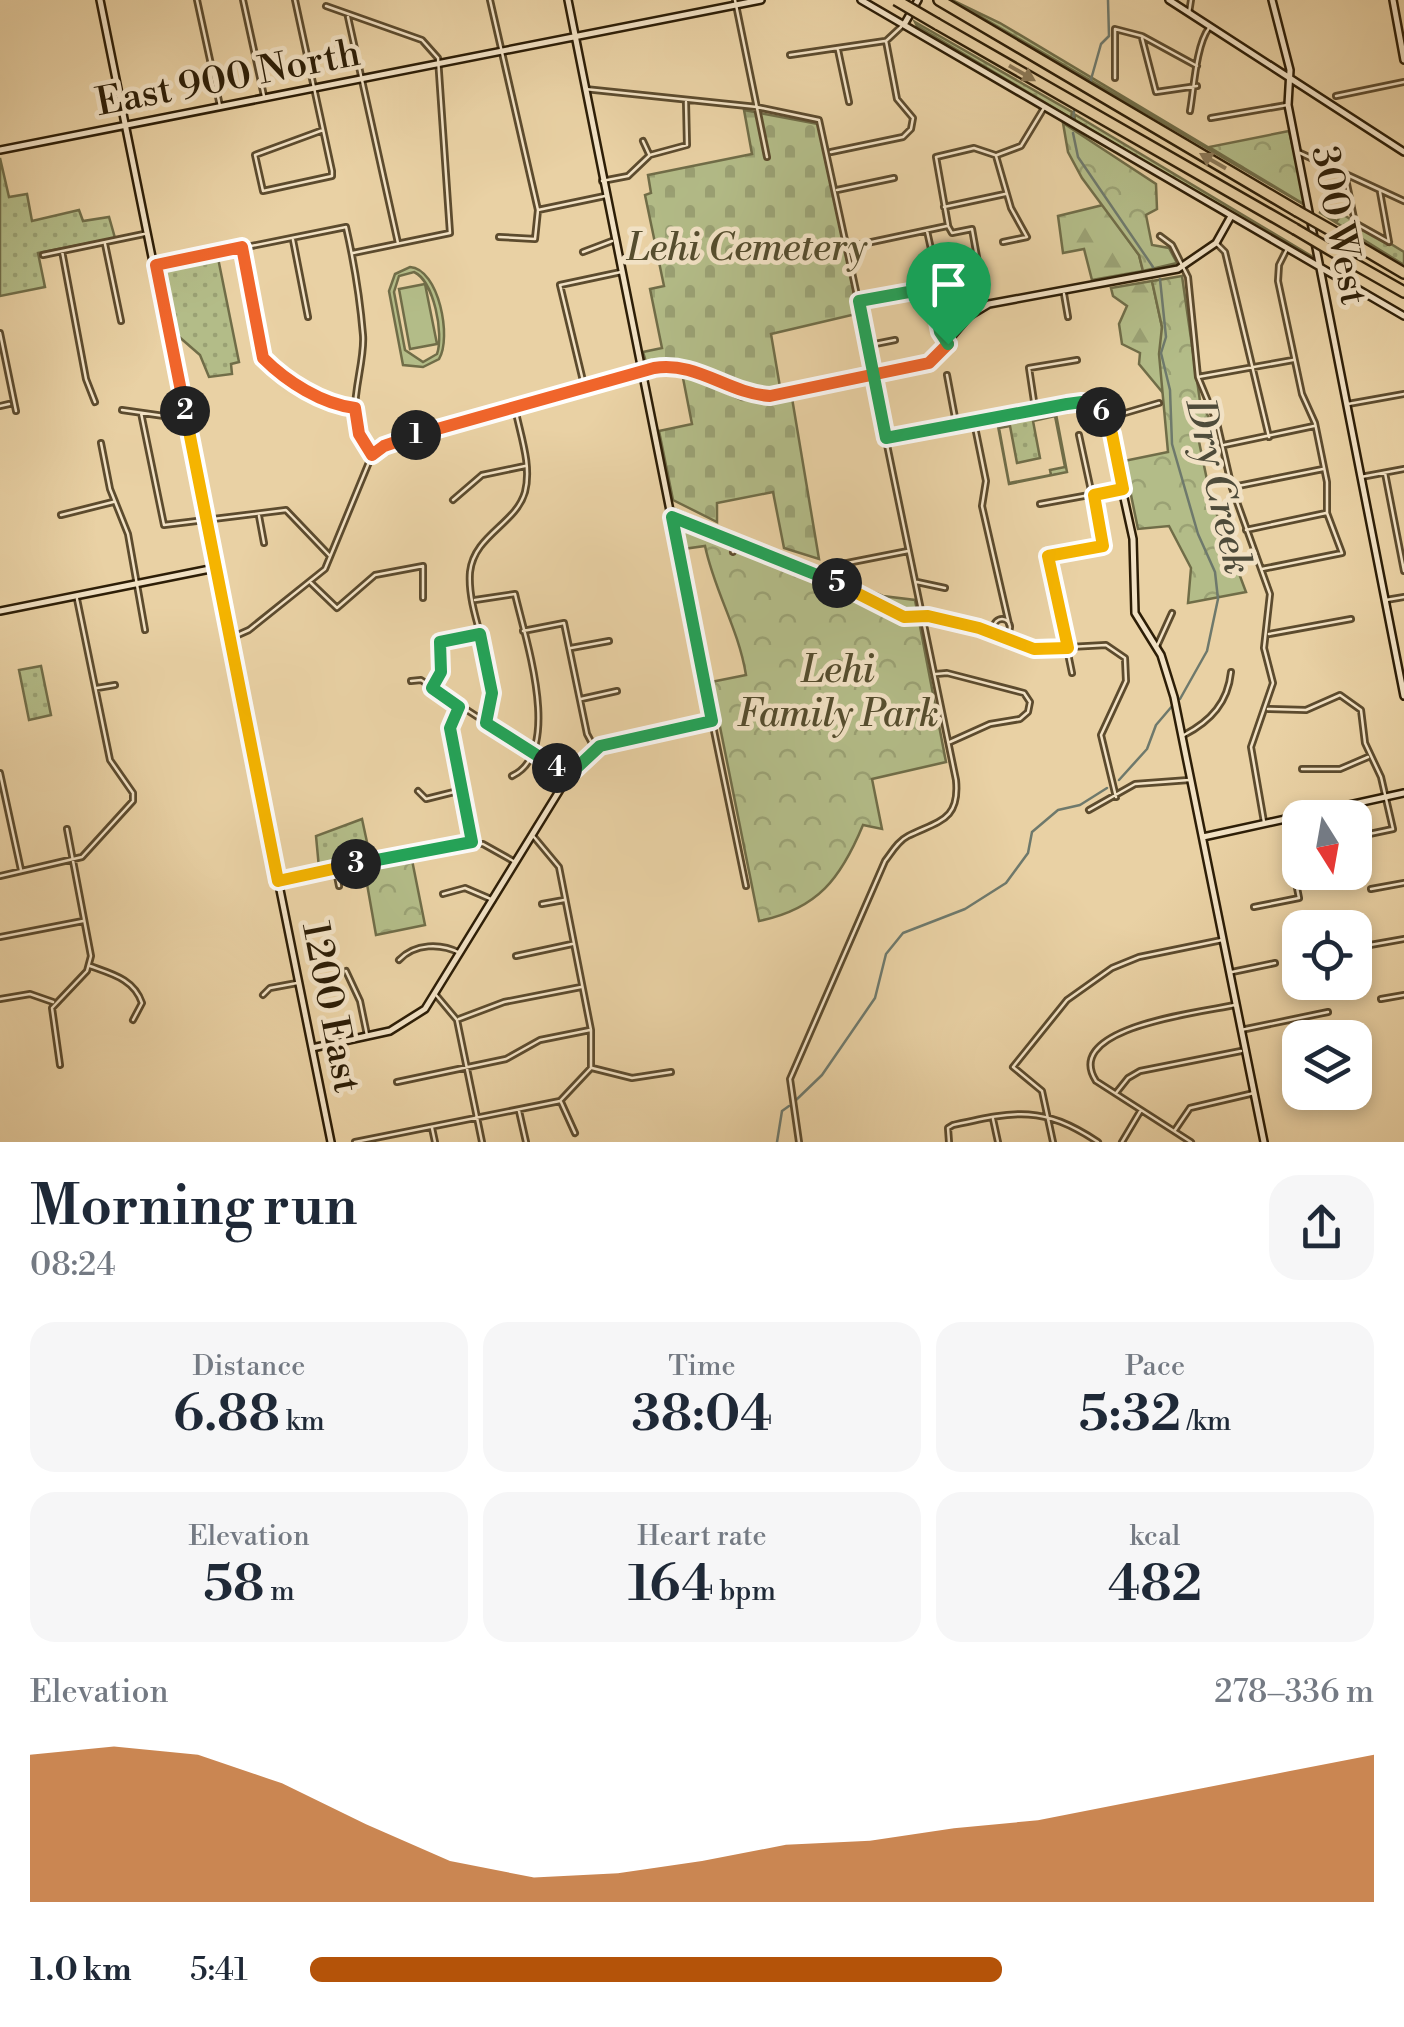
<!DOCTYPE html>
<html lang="en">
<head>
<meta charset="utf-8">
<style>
	:root { --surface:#fff; --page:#f6f6f7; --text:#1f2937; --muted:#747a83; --accent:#b45309 }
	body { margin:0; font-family:"Libre Bodoni",serif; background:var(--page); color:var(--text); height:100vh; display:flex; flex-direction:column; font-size:38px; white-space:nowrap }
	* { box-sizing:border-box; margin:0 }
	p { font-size:32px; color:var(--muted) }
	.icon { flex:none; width:55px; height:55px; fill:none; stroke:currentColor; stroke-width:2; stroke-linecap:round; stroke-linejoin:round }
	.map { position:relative; height:1142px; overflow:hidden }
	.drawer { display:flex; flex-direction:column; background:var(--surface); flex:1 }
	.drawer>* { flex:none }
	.needle { width:65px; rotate:169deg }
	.fabs { position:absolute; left:1282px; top:800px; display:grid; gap:20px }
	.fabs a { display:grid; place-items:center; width:90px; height:90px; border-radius:20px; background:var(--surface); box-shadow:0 5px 15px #0003; font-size:50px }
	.pin { position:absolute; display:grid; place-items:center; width:85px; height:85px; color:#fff; margin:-102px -42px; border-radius:50% 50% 50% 0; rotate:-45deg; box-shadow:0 0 10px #0007 }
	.pin .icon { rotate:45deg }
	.km { position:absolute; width:50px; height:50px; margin:-25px; border-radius:50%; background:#222; color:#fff; font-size:28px; line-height:50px; text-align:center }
	.round { display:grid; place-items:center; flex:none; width:105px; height:105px; border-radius:30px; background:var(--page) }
	.summary { display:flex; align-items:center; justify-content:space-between; height:170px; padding:0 30px }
	h1 { font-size:55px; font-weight:600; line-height:75px }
	.stats { display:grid; grid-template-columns:repeat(3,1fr); gap:15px; height:170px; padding:10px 30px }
	.stats div { display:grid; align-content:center; border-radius:25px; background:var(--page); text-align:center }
	.stats b { font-size:50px; font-weight:600 }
	.stats small { font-size:28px; font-weight:400 }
	.stats p { font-size:28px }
	.chart { height:280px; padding:20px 30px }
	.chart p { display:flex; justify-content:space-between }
	.chart svg { width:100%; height:180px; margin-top:10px; fill:var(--accent); opacity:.7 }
	ul { padding:0 30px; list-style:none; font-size:32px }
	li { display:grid; grid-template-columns:160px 120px 1fr; align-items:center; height:75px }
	li i { height:25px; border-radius:12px; background:var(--accent) }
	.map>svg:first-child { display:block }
</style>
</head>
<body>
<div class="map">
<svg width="1404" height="1142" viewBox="0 0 1404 1142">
	<defs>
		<pattern id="grass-dots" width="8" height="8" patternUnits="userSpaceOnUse" patternTransform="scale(2.5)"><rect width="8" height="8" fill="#b3bc88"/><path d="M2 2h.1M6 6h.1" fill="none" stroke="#9aa174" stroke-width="1.8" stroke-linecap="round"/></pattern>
		<pattern id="forest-firs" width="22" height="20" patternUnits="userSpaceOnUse" patternTransform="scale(2.5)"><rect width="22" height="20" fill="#b3bc88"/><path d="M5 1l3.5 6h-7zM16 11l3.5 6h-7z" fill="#9aa174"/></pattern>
		<pattern id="cemetery-stones" width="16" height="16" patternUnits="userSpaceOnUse" patternTransform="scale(2.5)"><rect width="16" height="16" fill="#b3bc88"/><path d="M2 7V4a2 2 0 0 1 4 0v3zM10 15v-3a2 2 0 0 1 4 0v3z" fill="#9aa174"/></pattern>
		<pattern id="park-crowns" width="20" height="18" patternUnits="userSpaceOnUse" patternTransform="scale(2.5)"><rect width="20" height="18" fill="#b3bc88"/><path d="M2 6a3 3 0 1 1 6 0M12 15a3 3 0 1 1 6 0" fill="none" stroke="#9aa174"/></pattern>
	</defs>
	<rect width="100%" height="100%" fill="#e9d1a4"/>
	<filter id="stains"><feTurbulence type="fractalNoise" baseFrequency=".002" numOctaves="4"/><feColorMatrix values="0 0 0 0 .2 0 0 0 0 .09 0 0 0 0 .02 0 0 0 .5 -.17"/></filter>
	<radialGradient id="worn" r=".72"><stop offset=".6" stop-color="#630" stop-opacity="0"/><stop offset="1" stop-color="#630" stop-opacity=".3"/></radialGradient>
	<!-- grass -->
	<path fill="url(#grass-dots)" stroke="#706d48" stroke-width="2.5" fill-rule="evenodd" d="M 952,0 L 1000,23 L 1308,207 Z
		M 915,22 L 1072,112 L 1071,118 L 917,26 Z
		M 1074,114 L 1318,260 L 1314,262 L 1075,120 Z
		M 0,158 L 9,197 L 27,194 L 32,221 L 79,210 L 83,221 L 109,217 L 115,238 L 38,253 L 45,287 L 0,296 Z
		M 1319,212 L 1337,221 L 1342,214 L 1404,252 L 1404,265 Z
		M 218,258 L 239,362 L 231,364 L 232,374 L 209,377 L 200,355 L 177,335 L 163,268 Z
		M 1055,409 L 1067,472 L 1009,484 L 997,421 ZM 1055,416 L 1065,467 L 1050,470 L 1051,475 L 1009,483 L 999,428 L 1010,426 L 1017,463 L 1040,458 L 1033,421 Z
		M 41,666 L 51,715 L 29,720 L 19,670 Z
		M 362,819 L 370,856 L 319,868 L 316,836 Z"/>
	<!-- forest -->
	<path fill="url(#forest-firs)" stroke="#706d48" stroke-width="2.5" d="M 1103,205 L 1139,255 L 1143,271 L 1092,280 L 1084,249 L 1063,253 L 1058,216 Z
		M 1152,281 L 1162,327 L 1163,393 L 1139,364 L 1140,353 L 1122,344 L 1119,324 L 1127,306 L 1113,296 L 1111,288 Z"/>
	<!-- cemetery -->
	<path fill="url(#cemetery-stones)" stroke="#706d48" stroke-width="2.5" d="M 744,110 L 818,124 L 856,302 L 856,314 L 771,334 L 780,387 C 728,395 704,354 646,362 L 643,352 L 662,348 L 650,289 L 664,286 L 645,195 L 651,193 L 648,175 L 752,154 Z
		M 682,373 L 742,400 L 792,398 L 819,559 L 784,548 L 773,492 L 717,503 L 717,522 L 673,500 L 659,431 L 692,424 Z"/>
	<!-- park -->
	<path fill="url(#park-crowns)" stroke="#706d48" stroke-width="2.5" d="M 1063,123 L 1156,184 L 1157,209 L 1146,215 L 1152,245 L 1169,248 L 1177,263 L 1143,271 L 1139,255 L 1082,178 L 1068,152 Z
		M 1289,131 L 1307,206 L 1209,147 Z
		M 1182,276 L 1200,401 L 1214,427 L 1197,432 L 1211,499 L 1246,592 L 1188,603 L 1191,568 L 1169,526 L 1138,529 L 1124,461 L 1168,452 L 1159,354 L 1162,327 L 1152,281 Z
		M 675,509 L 883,596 L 915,600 L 946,762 L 872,779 L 882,829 L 863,825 C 841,878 818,909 759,921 L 711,682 L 746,675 C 738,627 715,593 705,546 L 683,549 Z
		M 411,855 L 425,925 L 376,935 L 364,867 Z"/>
	<!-- garden -->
	<path fill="#b3bc88" stroke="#706d48" stroke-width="2.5" fill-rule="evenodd" d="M 410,267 C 439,269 452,338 439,359 L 423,367 L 403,365 L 389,291 L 395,274 ZM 414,272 C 434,281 444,334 437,354 L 423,362 L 405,350 L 394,292 L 399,276 Z
		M 425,284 L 437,344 L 410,349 L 399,289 Z"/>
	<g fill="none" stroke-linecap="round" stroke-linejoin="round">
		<!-- stream -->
		<path stroke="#6e796c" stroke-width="2.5" d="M 1090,83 L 1101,44 L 1109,36 L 1108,0
			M 1073,120 L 1074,111
			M 1073,133 L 1078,157 L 1153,267
			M 1160,279 L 1166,337 L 1161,353 L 1170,390 L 1172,444 L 1198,534 L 1215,572 L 1218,599 L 1207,651 L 1180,699
			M 1119,780 L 1147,749 L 1156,725 L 1173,705
			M 795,1101 L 822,1075 L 875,998 L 886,954 L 903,933 L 965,909 L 1006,883 L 1028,853 L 1032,832 L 1058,810 L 1080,805 L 1107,788
			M 777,1142 L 782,1111 L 789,1106"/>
		<defs>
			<path id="street" d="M 197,0 L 220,106
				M 243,0 L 264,96
				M 295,0 L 332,171 L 332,176 L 263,191 L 255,155 L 323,130
				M 490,0 L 538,210 L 535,239 L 499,237
				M 735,0 L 767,157
				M 326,6 L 422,40 L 438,58 L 450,233 L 353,253
				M 1189,13 L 1191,0
				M 348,17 L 398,243
				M 1142,38 L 1156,92 L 1197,86
				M 838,50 L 849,102
				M 790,55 L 885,41
				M 1115,78 L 1115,29 L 1142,36 L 1197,66
				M 585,89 L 757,107 L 819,120 L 874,374
				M 1336,96 L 1404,82
				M 1190,111 C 1194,88 1196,45 1209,28
				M 1211,118 L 1287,105
				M 643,141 L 649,154
				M 831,152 L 903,137 L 911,129 L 913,118 L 897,99 L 886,41 L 901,27
				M 1300,153 L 1404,201
				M 997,155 L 1021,146 L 1044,108
				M 996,156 L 1011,208 L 1027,237 L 1003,242
				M 1345,174 L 1355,223 L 1389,242
				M 602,181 L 628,176 L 650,155 L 687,145 L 686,102
				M 837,190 L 894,178
				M 1380,192 L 1389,242
				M 944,207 L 1005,194
				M 538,210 L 605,196
				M 948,225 L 936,157 L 974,148 L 995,155
				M 927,231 L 937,276 L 979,268 L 972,229 L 952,233 L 948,226
				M 1160,236 L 1172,245 L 1188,277 L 1198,377 L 1217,423 L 1232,488 L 1270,594 L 1264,648 L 1273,683 L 1251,747 L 1264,822
				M 293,240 L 308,317
				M 105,244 L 121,321
				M 1217,244 L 1225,252 L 1269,437
				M 848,247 L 947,226
				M 242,249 L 263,358 C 286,381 322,405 354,407
				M 62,251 L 86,379 L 95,402
				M 583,252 L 612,241
				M 43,255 L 144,234
				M 157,265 L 346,227 C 354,262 360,299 363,335 C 366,370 338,424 371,454
				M 931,289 L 940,332 L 947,343
				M 1064,294 L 1068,317
				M 859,301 L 950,284
				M 0,333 L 16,411
				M 870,345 L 895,340
				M 947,375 L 956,423
				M 1198,377 L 1293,360
				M 584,385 L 560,285 L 621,272
				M 1348,404 L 1404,394
				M 0,406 L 9,404
				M 1035,408 L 1029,368 L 1077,360
				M 122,410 L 185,419
				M 141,413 L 164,525 L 286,510 L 330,556
				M 1108,418 L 1159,403
				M 974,422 L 986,481 L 982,506 L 1009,624
				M 101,443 L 110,489 L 128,534 L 145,630
				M 1224,445 L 1314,426
				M 1385,473 L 1404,571
				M 1361,477 L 1404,469
				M 1233,487 L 1323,469
				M 453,500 L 482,475 L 525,466
				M 1040,504 L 1122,489
				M 61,515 L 113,502
				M 259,516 L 264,543
				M 674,518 L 737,541 L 733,552
				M 1246,530 L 1326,513
				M 737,541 L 903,617 L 928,616 L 997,633
				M 842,564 L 908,551
				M 1262,569 L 1342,553 L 1327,513 L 1327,482 L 1315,423 L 1302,394 L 1278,281 L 1279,265 L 1286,251
				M 917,582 L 945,588
				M 311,583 L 337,608 L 375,575 L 423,566 L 423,598
				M 475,600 L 515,594 C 525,638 564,752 512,776
				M 1386,600 L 1404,597
				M994 627a8 8 0 1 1 16 0a8 8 0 1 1-16 0Z
				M 523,631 L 564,623 L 587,734 L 594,747
				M 1002,634 L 1033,649 L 1106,645 L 1125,658 L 1126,681 L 1101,735 L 1116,797
				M 1269,634 L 1351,619
				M 231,638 L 249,630 L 325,569 L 372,455 L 381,447 L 638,371
				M 1157,646 L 1172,613
				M 571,648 L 609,641
				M 1072,673 L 1048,556 L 1103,546 L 1079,435
				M 936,674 L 947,673 L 1024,693 L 1030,702 L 1028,712 L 1020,719 L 990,724 L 950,742
				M 411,681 L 421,680 L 567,775
				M 434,686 L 442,667 L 436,646 L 478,634
				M 97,688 L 115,685
				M 581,699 L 617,691
				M 458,708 L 451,729 L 472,841
				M 1268,709 L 1306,710 L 1340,695 L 1361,710 L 1365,743 L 1381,777 L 1393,829 L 1355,837
				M 712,721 L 746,886
				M 486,723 C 507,677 466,621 470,572 C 474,535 516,524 525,492 C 532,465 520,434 515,408
				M 1184,735 C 1211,721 1228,702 1231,672
				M 1302,769 L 1340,769 L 1368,757
				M 0,773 L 21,870
				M 418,791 L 426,799 L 462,790
				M 1089,810 L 1135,784 L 1189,780
				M 336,871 L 339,886
				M 0,876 L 82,857 L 133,801 L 133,793 L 110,760 L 77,599
				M 279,881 L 460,842 L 483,844 L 515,862
				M 1371,889 L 1404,883
				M 443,894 L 465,888 L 493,900
				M 542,904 L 564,900
				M 1254,907 L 1299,898 L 1290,852 L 1294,833 L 1290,817
				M 0,937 L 83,921
				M 1370,945 L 1404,939
				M 516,956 L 572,944
				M 399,960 C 415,943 441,943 460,953
				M 90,966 C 112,974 134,979 142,1003 L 133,1020
				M 346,971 L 360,1001 L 367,1035
				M 1232,972 L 1275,963
				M 263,995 L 270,988 L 297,983
				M 436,995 L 457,1020 L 482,1142
				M 0,999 L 30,994 L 53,1002
				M 1381,999 L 1404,995
				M 459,1019 L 504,1002 L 581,987
				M 1241,1030 L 1328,1012
				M 60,1065 L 52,1008 L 87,971 L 91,956 L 67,829
				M 592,1068 L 632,1078 L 671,1072
				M 397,1082 L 506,1059 L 540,1040 L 590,1030
				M 1116,1093 L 1128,1078 L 1140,1071 L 1241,1051
				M 561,1102 L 575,1133
				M 519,1111 L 526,1142
				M 993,1119 L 998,1142
				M 432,1128 L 435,1142
				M 1175,1130 L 1190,1108 L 1254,1093
				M 355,1142 L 560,1101 L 591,1068 L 591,1030 L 559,867 L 534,837
				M 799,1142 L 790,1079 L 885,861 C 892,852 898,841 908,836 C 938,821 960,821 956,780 L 886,440
				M 949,1142 L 948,1128 L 953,1125 C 1016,1111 1042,1105 1098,1142
				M 1053,1142 L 1042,1091 L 1013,1067 L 1067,1000 L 1112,968 L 1139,957 L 1222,940
				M 1122,1142 L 1141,1110
				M 1191,1142 L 1096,1081 C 1061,1027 1203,1012 1235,1005"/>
			<path id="secondary" d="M 100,0 L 331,1142
				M 861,0 L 1404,316
				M 1169,0 L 1404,152
				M 1272,0 L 1290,70 L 1288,105 L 1404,696
				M 1393,0 L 1404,60
				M 905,23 L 918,0
				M 0,150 L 761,0
				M 642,370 C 696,359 720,394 769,395 L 929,363 L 969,316 L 989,304 L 1178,269 L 1216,243 L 1230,218
				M 874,376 L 886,438 L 1067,404 L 1088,404 L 1106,416 L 1133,539 L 1135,613 L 1161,655 L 1174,697 L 1264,1142
				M 0,611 L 215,568
				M 1203,837 L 1404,793
				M 312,1048 L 390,1031 L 425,1009 L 569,775 L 600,746 L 712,721 L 568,0"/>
			<path id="highway" d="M 939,0 L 1297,211
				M 937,24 L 1295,229
				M 1341,236 L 1404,273
				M 1344,258 L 1404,292"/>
		</defs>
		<!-- street casing -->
		<use href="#street" stroke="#5c4b2e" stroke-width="8"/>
		<!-- secondary casing -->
		<use href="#secondary" stroke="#2d1e07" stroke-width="10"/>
		<!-- highway casing -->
		<use href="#highway" stroke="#2d1e07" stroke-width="14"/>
		<!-- street -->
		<use href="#street" stroke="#f1e1c4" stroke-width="2.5"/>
		<!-- secondary -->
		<use href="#secondary" stroke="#f1e1c4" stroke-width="5"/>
		<!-- highway -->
		<use href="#highway" stroke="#e9d1a4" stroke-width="9"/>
		<defs>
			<path id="highway-bridge" d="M 896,0 L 937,24
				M 1297,211 L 1341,236
				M 1295,229 L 1344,258"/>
		</defs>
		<!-- highway-bridge casing -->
		<use href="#highway-bridge" stroke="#2d1e07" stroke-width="14" stroke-linecap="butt"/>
		<!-- highway-bridge -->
		<use href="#highway-bridge" stroke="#e9d1a4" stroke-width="9"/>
	</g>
	<!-- one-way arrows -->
	<defs><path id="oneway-solid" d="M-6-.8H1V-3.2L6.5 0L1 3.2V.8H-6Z" transform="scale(2.5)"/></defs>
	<g fill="#8b7856">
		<use href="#oneway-solid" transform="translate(1022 73) rotate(30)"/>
		<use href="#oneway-solid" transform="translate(1213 161) rotate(-150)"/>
	</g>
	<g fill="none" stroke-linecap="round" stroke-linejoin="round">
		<defs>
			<path id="split-1" d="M 416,435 L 654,368 C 697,361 727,393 770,396 L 929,363 L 948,344"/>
			<path id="split-2" d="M 185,411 L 156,265 L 242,247 L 263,358 C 287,382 322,404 355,408 L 359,434 L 372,455 L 384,446 L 416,435"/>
			<path id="split-3" d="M 185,411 L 278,881 L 356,864"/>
			<path id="split-4" d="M 356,864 L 472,842 L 450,728 L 459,707 L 432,688 L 441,672 L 440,642 L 480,634 L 492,693 L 486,723 L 557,768"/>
			<path id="split-5" d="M 557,768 L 568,776 L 600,746 L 712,721 L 672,517 L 837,583"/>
			<path id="split-6" d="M 837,583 L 904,617 L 928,616 L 979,628 L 1034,649 L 1068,648 L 1048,556 L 1103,546 L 1094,495 L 1123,489 L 1112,434 L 1101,412"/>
			<path id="split-7" d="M 948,344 L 940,332 L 931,288 L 859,301 L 886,438 L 1067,404 L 1082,402 L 1101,412"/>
		</defs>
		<!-- split-1 casing -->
		<use href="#split-1" stroke="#fff" stroke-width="20"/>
		<!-- split-2 casing -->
		<use href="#split-2" stroke="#fff" stroke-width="20"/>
		<!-- split-3 casing -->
		<use href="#split-3" stroke="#fff" stroke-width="20"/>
		<!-- split-4 casing -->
		<use href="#split-4" stroke="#fff" stroke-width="20"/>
		<!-- split-5 casing -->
		<use href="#split-5" stroke="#fff" stroke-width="20"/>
		<!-- split-6 casing -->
		<use href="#split-6" stroke="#fff" stroke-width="20"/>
		<!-- split-7 casing -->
		<use href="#split-7" stroke="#fff" stroke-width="20"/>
		<!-- split-1 -->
		<use href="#split-1" stroke="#f0652b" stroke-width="12"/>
		<!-- split-2 -->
		<use href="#split-2" stroke="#f0652b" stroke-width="12"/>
		<!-- split-3 -->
		<use href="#split-3" stroke="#f5b400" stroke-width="12"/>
		<!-- split-4 -->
		<use href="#split-4" stroke="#22a559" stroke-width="12"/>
		<!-- split-5 -->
		<use href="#split-5" stroke="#22a559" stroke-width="12"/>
		<!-- split-6 -->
		<use href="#split-6" stroke="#f5b400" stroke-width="12"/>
		<!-- split-7 -->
		<use href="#split-7" stroke="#22a559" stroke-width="12"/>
	</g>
	<g text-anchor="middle" stroke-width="9" stroke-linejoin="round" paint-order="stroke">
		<!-- street labels -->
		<g font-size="38" fill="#2d1e07" stroke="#f1e1c4">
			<text transform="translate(228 77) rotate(-11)" y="13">East 900 North</text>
			<text transform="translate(1340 225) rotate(79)" y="13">300 West</text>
			<text transform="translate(332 1007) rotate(79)" y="13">1200 East</text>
		</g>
		<!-- park labels -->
		<g font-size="38" font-style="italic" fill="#554d2e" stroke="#f1e1c4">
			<text x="747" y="260">Lehi Cemetery</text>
			<text x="838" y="682">Lehi<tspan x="838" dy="44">Family Park</tspan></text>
		</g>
		<!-- water labels -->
		<g font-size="40" font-style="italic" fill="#4e4b3a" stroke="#f1e1c4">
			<text transform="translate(1220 486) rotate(77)" y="14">Dry Creek</text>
		</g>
	</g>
	<rect width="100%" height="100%" filter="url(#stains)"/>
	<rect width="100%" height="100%" fill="url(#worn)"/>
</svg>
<div class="fabs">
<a><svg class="needle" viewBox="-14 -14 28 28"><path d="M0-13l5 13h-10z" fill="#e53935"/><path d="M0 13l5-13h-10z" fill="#747a83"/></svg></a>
<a><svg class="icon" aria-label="locate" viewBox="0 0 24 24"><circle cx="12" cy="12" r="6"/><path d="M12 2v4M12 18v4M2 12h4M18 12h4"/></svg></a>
<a><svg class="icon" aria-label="layers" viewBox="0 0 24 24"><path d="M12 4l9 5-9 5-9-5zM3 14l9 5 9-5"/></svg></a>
</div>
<div class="pin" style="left:948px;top:344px;background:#1e9e55"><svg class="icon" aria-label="arrive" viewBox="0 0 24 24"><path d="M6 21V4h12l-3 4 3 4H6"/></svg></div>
<b class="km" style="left:416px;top:435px">1</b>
<b class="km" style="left:185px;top:411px">2</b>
<b class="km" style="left:356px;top:864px">3</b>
<b class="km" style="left:557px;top:768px">4</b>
<b class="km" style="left:837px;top:583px">5</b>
<b class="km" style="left:1101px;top:412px">6</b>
</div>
<section class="drawer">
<div class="summary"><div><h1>Morning run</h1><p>08:24</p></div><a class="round"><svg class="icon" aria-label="share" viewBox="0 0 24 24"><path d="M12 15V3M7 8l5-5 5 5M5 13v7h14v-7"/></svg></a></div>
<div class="stats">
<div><p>Distance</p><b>6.88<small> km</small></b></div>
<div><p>Time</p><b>38:04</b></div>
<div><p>Pace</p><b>5:32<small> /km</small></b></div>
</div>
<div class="stats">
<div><p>Elevation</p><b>58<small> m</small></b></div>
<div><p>Heart rate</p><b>164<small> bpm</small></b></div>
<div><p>kcal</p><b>482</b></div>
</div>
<div class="chart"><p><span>Elevation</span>278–336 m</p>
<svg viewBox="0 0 160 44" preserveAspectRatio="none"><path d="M0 44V8L10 6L20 8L30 15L40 25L50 34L60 38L70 37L80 34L90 30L100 29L110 26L120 24L130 20L140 16L150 12L160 8V44z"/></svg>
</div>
<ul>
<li><b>1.0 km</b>5:41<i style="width:65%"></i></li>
</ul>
</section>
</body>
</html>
